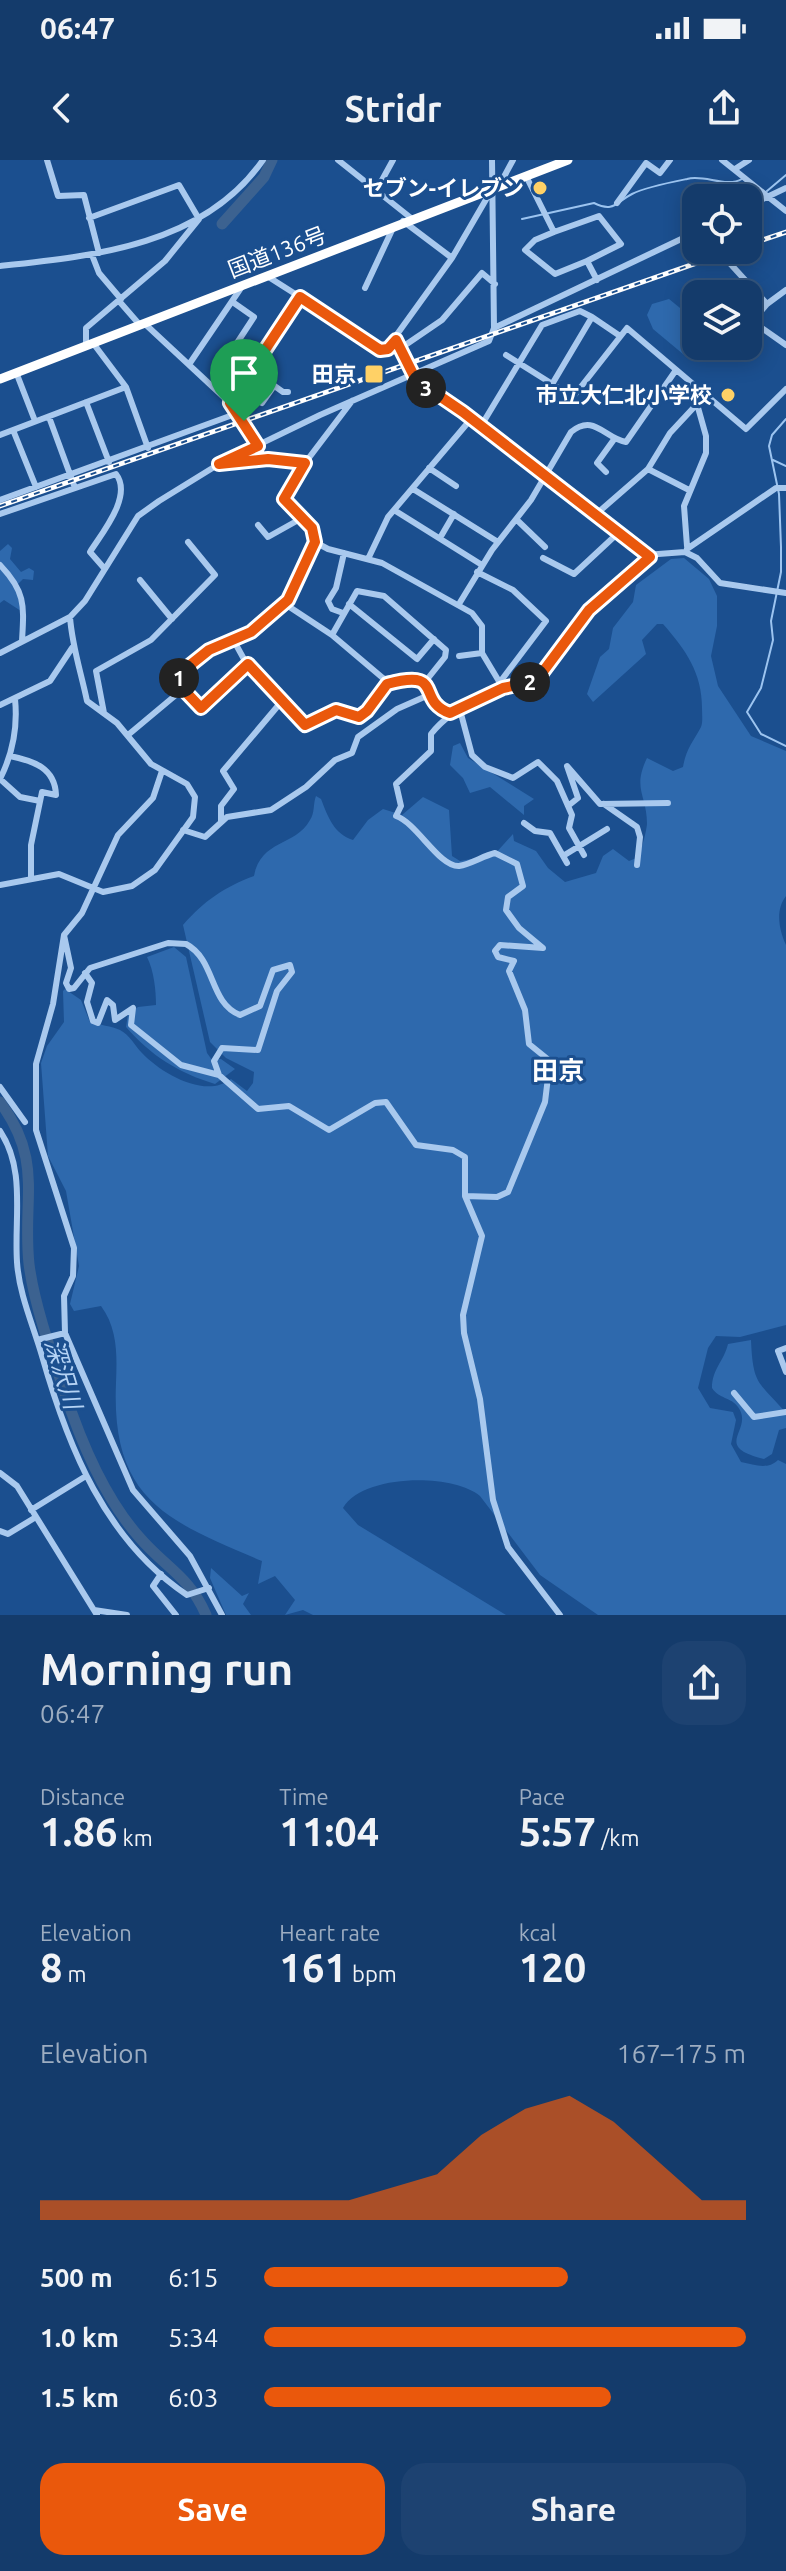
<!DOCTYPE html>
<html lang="en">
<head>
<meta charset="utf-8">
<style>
	:root { --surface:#143b6b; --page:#1d4271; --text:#f1f3f6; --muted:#9dadc1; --line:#33557e; --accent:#ea580c }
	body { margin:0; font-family:Ubuntu,"Noto Sans JP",sans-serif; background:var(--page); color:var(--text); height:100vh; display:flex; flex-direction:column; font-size:30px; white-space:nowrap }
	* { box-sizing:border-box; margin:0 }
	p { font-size:26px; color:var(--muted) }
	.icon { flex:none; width:44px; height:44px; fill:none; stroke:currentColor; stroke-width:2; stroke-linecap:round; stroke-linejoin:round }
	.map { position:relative; height:1455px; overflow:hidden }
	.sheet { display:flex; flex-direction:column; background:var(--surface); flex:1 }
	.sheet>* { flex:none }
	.tools { position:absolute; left:682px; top:24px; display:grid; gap:16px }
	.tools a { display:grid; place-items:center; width:80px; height:80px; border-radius:16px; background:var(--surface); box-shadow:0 4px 20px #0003,0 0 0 2px var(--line); font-size:40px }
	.pin { position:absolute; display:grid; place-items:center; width:68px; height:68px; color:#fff; margin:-82px -34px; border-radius:50% 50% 50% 0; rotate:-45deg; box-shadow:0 0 8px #0007 }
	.pin .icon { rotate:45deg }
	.km { position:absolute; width:40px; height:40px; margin:-20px; border-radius:50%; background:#222; color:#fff; font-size:22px; line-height:40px; text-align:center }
	.round { display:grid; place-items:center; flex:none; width:84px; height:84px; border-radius:24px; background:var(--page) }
	.overview { display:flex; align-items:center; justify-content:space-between; height:136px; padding:0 40px }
	h1 { font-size:44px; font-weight:700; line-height:60px }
	.metrics { display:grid; grid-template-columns:repeat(3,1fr); gap:12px; height:136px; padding:8px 40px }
	.metrics div { display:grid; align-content:center }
	.metrics b { font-size:40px; font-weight:700 }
	.metrics small { font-size:22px; font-weight:400 }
	.metrics p { font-size:22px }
	.chart { height:224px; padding:16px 40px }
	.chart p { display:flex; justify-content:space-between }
	.chart svg { width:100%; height:144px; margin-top:8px; fill:var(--accent); opacity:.7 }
	.action { display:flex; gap:16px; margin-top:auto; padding:16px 40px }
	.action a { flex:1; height:92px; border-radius:24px; background:var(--accent); color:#fff; font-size:32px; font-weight:700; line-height:92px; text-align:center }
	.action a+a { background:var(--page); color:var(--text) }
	ul { padding:0 40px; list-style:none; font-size:26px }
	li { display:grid; grid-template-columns:128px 96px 1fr; align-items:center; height:60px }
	li i { height:20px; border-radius:10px; background:var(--accent) }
	.status { display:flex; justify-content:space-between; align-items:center; height:56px; padding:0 40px; background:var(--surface); direction:ltr }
	.status svg { height:22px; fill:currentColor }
	header { display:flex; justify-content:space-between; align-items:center; height:104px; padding:0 40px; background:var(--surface); font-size:36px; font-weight:700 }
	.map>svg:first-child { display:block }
</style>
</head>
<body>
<div class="status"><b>06:47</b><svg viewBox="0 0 49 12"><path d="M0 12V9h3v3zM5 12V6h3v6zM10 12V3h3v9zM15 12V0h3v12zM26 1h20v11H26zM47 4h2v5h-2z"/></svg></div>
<header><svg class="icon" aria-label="back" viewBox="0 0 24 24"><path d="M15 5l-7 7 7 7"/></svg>Stridr<svg class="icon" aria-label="share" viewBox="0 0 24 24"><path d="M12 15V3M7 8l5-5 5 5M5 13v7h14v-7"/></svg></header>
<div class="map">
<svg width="786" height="1455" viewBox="0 0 786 1455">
	<rect width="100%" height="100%" fill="#1b4f8f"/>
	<!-- green -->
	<path fill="#2e69ad" d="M 669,139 L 696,161 L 696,186 L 711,186 L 702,197 L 689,199 L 653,169 L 647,155 L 652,144 Z
		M 8,384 L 12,388 L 10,399 L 21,412 L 29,408 L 34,411 L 33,420 L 23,419 L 14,428 L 23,443 L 21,451 L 4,440 L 0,443 L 0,391 Z
		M 684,398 L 709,419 L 717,436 L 717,466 L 711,496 L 718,526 L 751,576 L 786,591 L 786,736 C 775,750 779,770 786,785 L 786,1165 L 740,1177 L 716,1176 L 708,1188 L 698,1228 L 710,1248 L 733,1252 L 736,1260 L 731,1284 L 741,1302 C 755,1305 768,1310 778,1300 L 786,1304 L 786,1455 L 598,1455 L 540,1415 L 480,1336 C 452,1313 363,1314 343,1348 L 358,1365 L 506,1455 L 313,1455 L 303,1450 L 285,1455 L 295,1440 L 275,1416 L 258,1424 L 262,1401 C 167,1361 111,1340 116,1223 C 117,1196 118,1169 101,1146 L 74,1151 L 70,1144 L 79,1106 L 66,1031 L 48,996 L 41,903 L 47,886 L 64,862 L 63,831 L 65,829 L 81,840 L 90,862 C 99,865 112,866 120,870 C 130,875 135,886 142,893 C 162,914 206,939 231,919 L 247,931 L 253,923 L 254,912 L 226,898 L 210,882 L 183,765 C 204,741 224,727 254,716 C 261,679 295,687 310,660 C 315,653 313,643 316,636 L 321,639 C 328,657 334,674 353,680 L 368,660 L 383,649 L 402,655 L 423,637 L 449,650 L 452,696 L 460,701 L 494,695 L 513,674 L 514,681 L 536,691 L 548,708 L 565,722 L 596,713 L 603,696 L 613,689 L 629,701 L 639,697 C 642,686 646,674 647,664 C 647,635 632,629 647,598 L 673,611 L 683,607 C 686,589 693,582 701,567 C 703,562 702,554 702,548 C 702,513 686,490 663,464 L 657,464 L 642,480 L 646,494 L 593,542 L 587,534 L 600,497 L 609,489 L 613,468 L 633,442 L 636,425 L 671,399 Z
		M 460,583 L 468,598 L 534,639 L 524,646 L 524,655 L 490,627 L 470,633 L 463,618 L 450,605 L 453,586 Z
		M 174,787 L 186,797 L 207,893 L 212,900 L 221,899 L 235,909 L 215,924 C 179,913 151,896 126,867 L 128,854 L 138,847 L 156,845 C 156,830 154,811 147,797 Z
		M 751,1180 C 753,1227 759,1221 786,1253 L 786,1268 L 779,1270 L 772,1294 L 764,1299 C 710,1286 755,1270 738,1247 C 731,1237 719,1239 712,1228 C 712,1209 724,1201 728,1184 Z
		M 211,1408 L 242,1436 L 249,1433 L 243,1444 L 251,1455 L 226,1455 L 210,1418 Z"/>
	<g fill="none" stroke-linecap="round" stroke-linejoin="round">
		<!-- stream -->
		<path stroke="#9cc4f0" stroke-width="2" d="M 767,31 L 786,15
			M 748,41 L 761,34
			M 522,59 L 594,43 C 614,53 616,42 632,34 C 646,27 672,22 687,19 C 704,14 726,28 742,19
			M 691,101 L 706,90
			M 786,259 L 772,275 L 769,286 L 779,334 L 781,387 L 781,412 L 771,461 L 773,480 L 761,528 L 747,552 L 761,574 L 786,586
			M 773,300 L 786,306"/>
		<!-- river -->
		<path stroke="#3c6290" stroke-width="11" d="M 222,64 L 264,17 L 272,0
			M 0,942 C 44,1002 22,1038 29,1104 C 34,1144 52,1195 65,1233 C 81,1282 105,1339 140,1378 C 165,1407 190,1417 206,1455"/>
		<!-- minor -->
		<path stroke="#a9c9ee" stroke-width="6" d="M 47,0 L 58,36 L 84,35 L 99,93
			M 338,0 L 411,58
			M 722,0 L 786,51
			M 735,9 L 749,0
			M 526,16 L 554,72 L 599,56 L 621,84 L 587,101 L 597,120
			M 499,26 L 513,0
			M 376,31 L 393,0
			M 617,43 L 646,3 L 660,13 L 670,0
			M 748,46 L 786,28
			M 403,61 L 452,98
			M 554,72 L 535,80 L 525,90 L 555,114 L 587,101
			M 92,95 L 99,113 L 121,139
			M 725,98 L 767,144
			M 0,106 C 95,96 204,85 263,0
			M 267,116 L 385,191 L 452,98 L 491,31
			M 365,128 L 393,68
			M 119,141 L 139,164
			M 234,143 L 254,157 L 235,186 L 257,202
			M 592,157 L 620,176
			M 752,161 L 786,185
			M 144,163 L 230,243 L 258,286
			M 748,166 L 767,144 L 786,130
			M 494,168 L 696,72
			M 93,183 L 126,227 L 148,288
			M 86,185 L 86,168 L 165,101 L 199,59 L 179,25 L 89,58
			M 401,188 L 442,160 L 482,113 L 495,124
			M 401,188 L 414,213
			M 506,195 L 573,237 L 627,168 L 746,269 L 786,229
			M 190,203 L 243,125
			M 252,210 L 283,232 L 288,232
			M 16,212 L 35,261
			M 411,214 L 645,395 L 685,392 L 697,398 L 720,423 L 786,433
			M 240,228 L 262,243 L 274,226
			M 86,242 L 109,302
			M 230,243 L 300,137
			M 49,257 L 75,328
			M 481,266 L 542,165 L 580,151 L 592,157 L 551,226
			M 13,270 L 36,327
			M 0,275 L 126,227
			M 226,303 L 268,299 L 305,303
			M 429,308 L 456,326
			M 648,309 L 689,330
			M 606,312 L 597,303 L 615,278
			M 413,329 L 498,382
			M 0,340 L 238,253
			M 394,350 L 482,405
			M 0,354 L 116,314 C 133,336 102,373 90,392 L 104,408
			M 594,356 L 648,309 L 670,273 L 697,244 L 703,231
			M 517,360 L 545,387
			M 258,365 L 268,377 L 302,358
			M 440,378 L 454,354
			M 315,382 L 328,389 L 382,403 L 472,453 L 482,466 L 482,493 L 503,528
			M 687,386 L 684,346 L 706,293 L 706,276 L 697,244
			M 687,389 L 776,328 L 786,328
			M 543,398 L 574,414 L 617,374
			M 368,399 L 388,357 L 471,259
			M 0,405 C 26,432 24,446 22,481
			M 477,412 L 513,430 L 546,461 L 500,522
			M 140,420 L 172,459
			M 285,444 L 332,475 L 384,519 L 400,517
			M 349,444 L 417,499 L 434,479
			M 459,444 L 492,390 L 531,340 L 571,272 C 594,253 604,278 626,282 L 676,210
			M 343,453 L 332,449 L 328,441 L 336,428 L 344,393
			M 332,475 L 357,431 L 384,436 L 446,490 L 445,497 L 425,522
			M 234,481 L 245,501 L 305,565 L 336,550 L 359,557 L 387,524 L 416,518
			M 0,493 L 70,457 L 85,441 L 138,356 L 159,341 L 219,304 L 320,255 L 489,181 L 494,168 L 492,0
			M 459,496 L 482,493
			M 415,518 C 433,523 432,546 450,553
			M 183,529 L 179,514 L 209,490 L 251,472 L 288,440 L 315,382 L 312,368 L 284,339 L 305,303 L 352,241
			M 15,539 C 18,568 13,593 0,619 L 20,637 L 40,641
			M 0,545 L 50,521 L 72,488
			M 460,550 L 472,595 L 485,607 L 513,618 L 538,602 L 557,621 L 572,655 L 569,668 L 584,695
			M 104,553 L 96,511 L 151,480 L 215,415 L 188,382
			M 128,575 L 183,529 L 202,547 L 248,504
			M 10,596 C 34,601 55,608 56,635 L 42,632 L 31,685 L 31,718
			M 604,644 L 637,667 L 640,677 L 637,705
			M 568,646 L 578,638 L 567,606 L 600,644 L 668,643
			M 221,661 L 221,646 L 234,629 L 223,611 L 282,541
			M 524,663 L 535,671 L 550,673 L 567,703
			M 183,670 L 205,677 L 227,657 L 271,650 L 306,627 L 335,600 L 352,593 L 358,577 L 397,549 L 431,534
			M 563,696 L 607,669
			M 0,725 L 59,714 L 103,732 L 132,726 L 155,710 L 193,657 L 195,637 L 187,624 L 151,604 L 117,563 L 87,541 C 81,512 72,486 70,457
			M 64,775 L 71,808 L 66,823 L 69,829 L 74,828 L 90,808 L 168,783 L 186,784 C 216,800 209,843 240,855 L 260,846 L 273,810 L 290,805 L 292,812 L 277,831 L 258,890 L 222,888 L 214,901 L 219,915 L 258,949 L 289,946 L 329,970 L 375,943 L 386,942 L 416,985 L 453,990 L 465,997 L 465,1036 L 482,1076 L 463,1155 L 464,1173 L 480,1239 L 493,1340 L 508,1387 L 560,1455
			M 85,813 L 92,823 L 87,842 L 93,861 L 98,863 L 107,840 L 113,845 L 115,860 L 133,848 L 131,865 L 181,905 L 219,915
			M 0,927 L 25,962
			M 0,971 C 26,1010 14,1057 17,1102 C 19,1134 33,1165 42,1196 C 68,1287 105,1380 187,1435 L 209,1428
			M 465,1036 L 497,1037 L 508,1032 L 545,942 L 550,901 L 529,884 L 525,850 L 509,811 L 514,801 L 498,797 L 495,791 L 500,785 L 543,788 L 519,768 L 506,750 L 508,737 L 523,726 L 517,704 L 495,693 C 483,696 471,704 459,706 C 439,707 417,663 396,656 L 401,646 L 396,624 L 431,591 L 431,574 C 455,544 498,527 536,521 L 589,450 L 650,397
			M 65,1173 L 64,1136 L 73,1116 L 74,1088 L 36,970 L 36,904 L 53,844 L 64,775 L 82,753 L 118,675 L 153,638 L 162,611
			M 37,1180 L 65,1173 L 133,1330 L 190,1396 L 222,1455
			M 786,1188 L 778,1191 L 786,1212
			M 734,1233 L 754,1257 L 786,1252
			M 0,1313 L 17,1326 L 97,1455
			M 31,1350 L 86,1316
			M 0,1371 L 8,1374 L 36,1357
			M 161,1414 L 153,1426 L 176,1455
			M 94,1450 L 127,1455"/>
		<!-- highway -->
		<path stroke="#fff" stroke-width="9" d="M 0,219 L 568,0"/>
		<defs>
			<path id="rail" d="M 748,85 L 786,72
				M 0,346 L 734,90"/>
		</defs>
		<!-- rail casing -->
		<use href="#rail" stroke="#fff" stroke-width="5"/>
		<!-- rail -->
		<use href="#rail" stroke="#1b4f8f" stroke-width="2" stroke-dasharray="6" stroke-linecap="butt"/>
	</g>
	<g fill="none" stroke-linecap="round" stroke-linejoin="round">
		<defs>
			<path id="route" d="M 300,137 L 380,190 L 388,189 L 396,180 L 416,220 L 463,252 L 650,397 L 589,450 L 536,521 L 503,528 L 450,553 C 415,541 446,508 387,524 L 367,551 L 359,557 L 336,550 L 305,565 L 248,504 L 201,548 L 183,529 L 179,514 L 209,490 L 251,472 L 288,440 L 315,382 L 312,368 L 284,339 L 305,303 L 268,299 L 219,304 L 258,286 L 230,243 Z"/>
		</defs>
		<!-- route casing -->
		<use href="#route" stroke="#fff" stroke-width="16"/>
		<!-- route -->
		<use href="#route" stroke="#ea580c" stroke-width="10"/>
	</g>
	<!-- markers -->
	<g fill="#ffd166" stroke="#1b4f8f" stroke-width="3">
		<circle cx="540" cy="28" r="8"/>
		<rect x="364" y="204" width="20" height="20" rx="4"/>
		<circle cx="728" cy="235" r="8"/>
	</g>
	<g text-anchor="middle" stroke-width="6" stroke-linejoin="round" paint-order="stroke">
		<!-- poi labels -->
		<g font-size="22" font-weight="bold" fill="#fff" stroke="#1b4f8f" text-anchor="end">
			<text x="524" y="36">セブン-イレブン</text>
			<text x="356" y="222">田京</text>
			<text x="712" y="243">市立大仁北小学校</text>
		</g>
		<!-- street labels -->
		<g font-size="22" fill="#fff" stroke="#1b4f8f">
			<text transform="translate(277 92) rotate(-21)" y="8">国道136号</text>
		</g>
		<!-- water labels -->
		<g font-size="24" font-style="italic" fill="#b5d3f5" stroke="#1b4f8f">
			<text transform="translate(63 1214) rotate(73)" y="8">深沢川</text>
		</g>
		<!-- quarter labels -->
		<g font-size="26" font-weight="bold" fill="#fff" stroke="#1b4f8f">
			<text x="558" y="920">田京</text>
		</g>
	</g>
</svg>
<div class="tools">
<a><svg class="icon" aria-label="locate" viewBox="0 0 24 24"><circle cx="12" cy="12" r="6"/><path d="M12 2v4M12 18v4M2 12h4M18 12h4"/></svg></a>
<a><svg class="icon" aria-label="layers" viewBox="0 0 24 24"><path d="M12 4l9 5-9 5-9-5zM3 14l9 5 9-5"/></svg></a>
</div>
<div class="pin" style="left:244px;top:261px;background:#1e9e55"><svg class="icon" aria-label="arrive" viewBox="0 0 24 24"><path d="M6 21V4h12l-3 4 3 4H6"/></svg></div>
<b class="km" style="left:179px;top:518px">1</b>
<b class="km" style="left:530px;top:522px">2</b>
<b class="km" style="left:426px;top:228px">3</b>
</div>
<section class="sheet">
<div class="overview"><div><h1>Morning run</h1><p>06:47</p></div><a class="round"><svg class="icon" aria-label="share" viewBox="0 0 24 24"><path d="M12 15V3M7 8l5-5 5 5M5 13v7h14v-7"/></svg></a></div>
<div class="metrics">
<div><p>Distance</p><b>1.86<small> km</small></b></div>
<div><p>Time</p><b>11:04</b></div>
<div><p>Pace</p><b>5:57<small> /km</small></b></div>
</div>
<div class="metrics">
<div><p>Elevation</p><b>8<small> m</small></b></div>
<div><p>Heart rate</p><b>161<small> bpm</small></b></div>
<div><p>kcal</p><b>120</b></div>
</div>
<div class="chart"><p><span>Elevation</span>167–175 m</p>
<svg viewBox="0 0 160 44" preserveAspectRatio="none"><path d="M0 44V38L10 38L20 38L30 38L40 38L50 38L60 38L70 38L80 34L90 30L100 18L110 10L120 6L130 14L140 26L150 38L160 38V44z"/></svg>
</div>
<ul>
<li><b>500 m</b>6:15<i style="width:63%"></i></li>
<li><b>1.0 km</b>5:34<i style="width:100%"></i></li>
<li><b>1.5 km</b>6:03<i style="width:72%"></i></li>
</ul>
<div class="action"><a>Save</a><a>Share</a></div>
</section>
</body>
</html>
